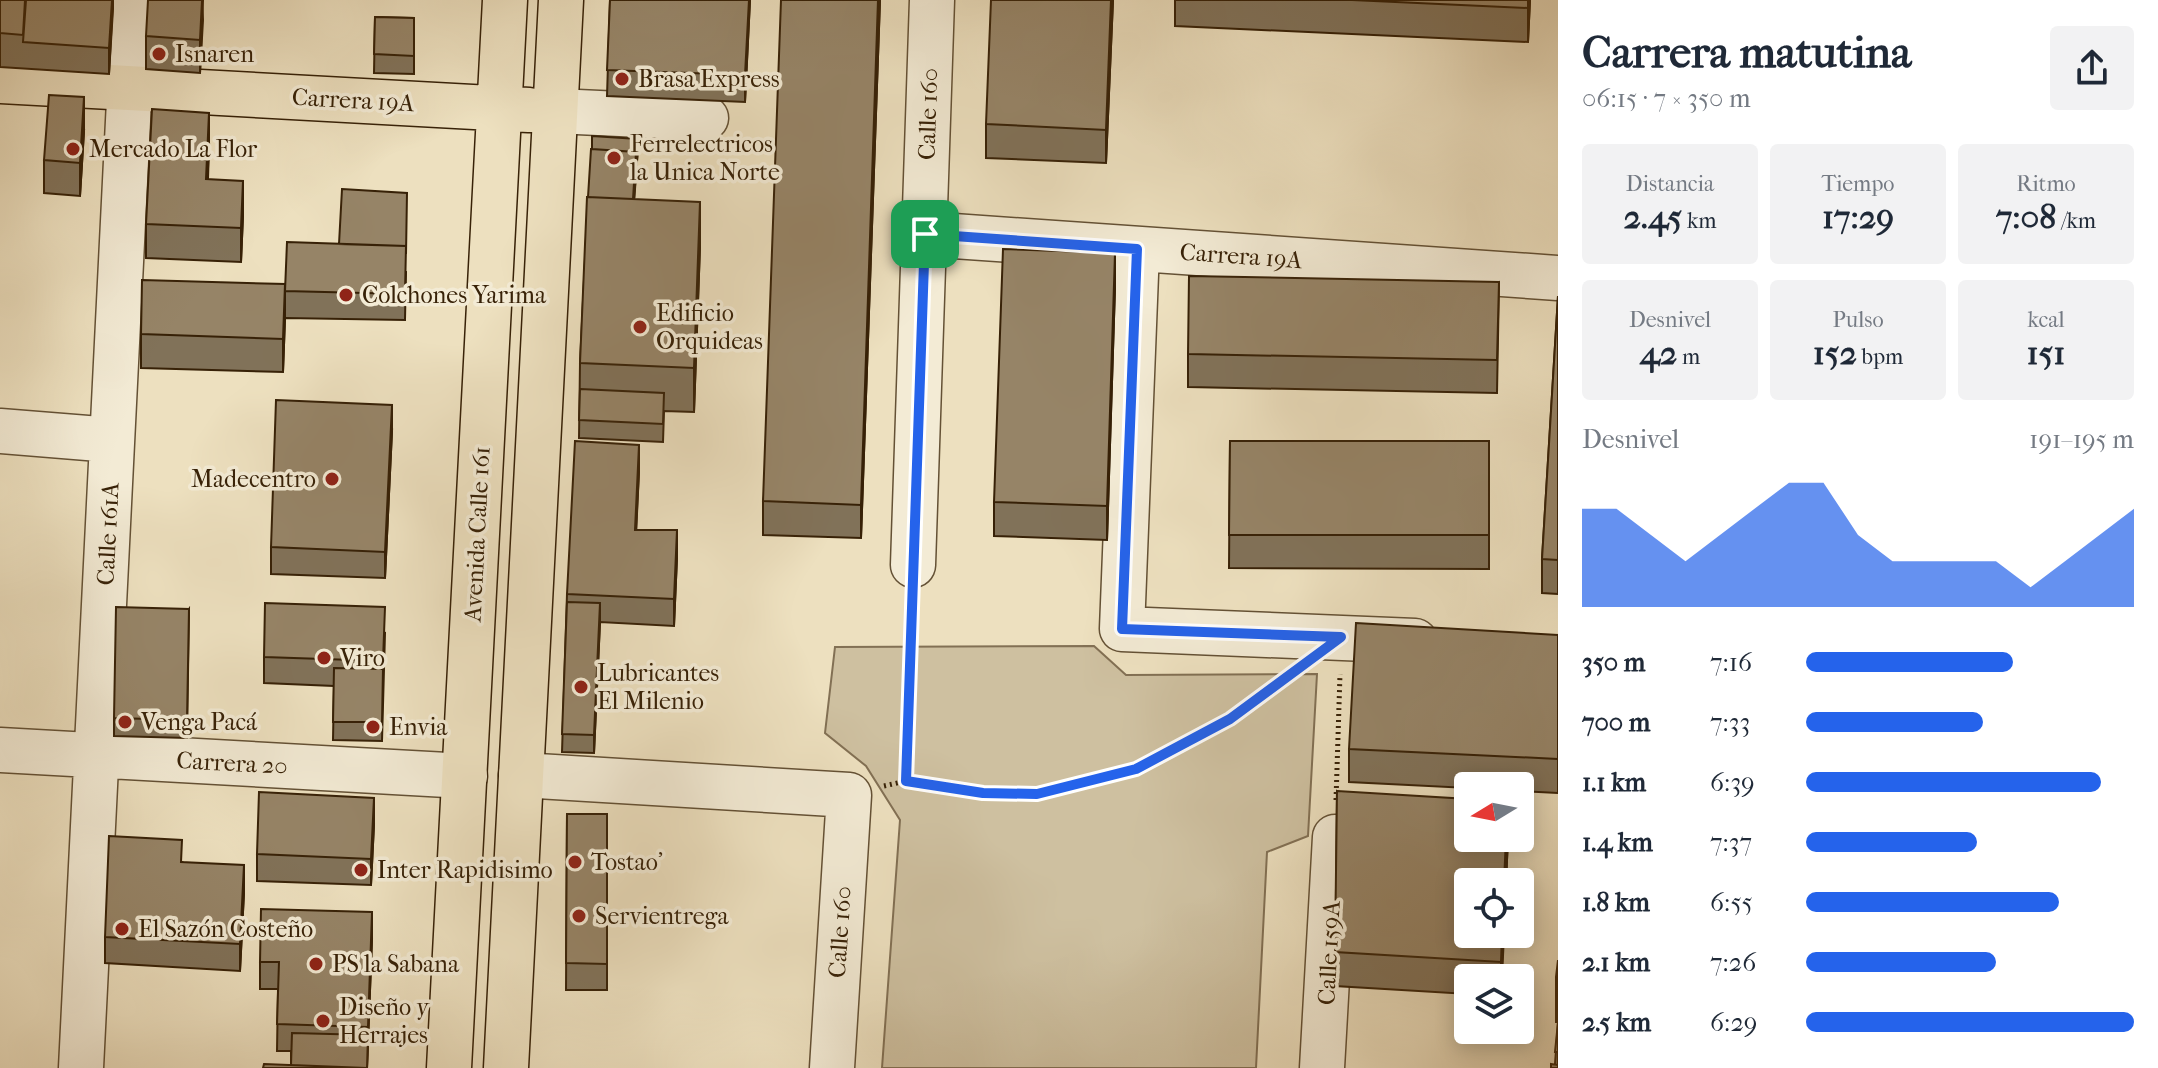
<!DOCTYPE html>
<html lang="es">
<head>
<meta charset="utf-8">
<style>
	:root { --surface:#fff; --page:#f2f2f3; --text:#1f2937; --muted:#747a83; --accent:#2563eb }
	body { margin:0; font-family:"IM FELL French Canon",serif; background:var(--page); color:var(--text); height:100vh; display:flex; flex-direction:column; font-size:30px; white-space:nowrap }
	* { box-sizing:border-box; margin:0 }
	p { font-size:26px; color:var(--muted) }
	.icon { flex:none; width:44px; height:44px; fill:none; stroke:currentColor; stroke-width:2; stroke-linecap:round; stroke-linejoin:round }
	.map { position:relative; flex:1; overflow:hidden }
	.drawer { display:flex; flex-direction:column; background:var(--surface); width:600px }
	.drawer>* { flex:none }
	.needle { width:52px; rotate:260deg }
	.fabs { position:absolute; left:1454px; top:772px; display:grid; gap:16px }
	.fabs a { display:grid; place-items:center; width:80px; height:80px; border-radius:8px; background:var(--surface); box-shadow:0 4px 20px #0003; font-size:40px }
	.pin { position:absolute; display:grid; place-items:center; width:68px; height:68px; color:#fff; margin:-34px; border-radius:16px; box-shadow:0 4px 12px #0006 }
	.round { display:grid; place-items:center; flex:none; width:84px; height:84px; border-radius:8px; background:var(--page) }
	.headline { display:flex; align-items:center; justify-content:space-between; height:136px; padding:0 24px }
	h1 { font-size:44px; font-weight:800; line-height:60px }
	.figures { display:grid; grid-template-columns:repeat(3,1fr); gap:12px; height:136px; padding:8px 24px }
	.figures div { display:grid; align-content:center; border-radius:8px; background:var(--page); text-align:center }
	.figures b { font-size:34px; font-weight:800 }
	.figures small { font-size:22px; font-weight:400 }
	.figures p { font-size:22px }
	.chart { height:224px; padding:16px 24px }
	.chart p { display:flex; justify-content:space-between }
	.chart svg { width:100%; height:144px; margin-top:8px; fill:var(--accent); opacity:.7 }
	ul { padding:0 24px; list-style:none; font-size:26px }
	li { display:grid; grid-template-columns:128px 96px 1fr; align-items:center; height:60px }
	li i { height:20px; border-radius:10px; background:var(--accent) }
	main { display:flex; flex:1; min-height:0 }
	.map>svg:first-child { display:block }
</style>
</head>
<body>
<main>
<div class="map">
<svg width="1558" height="1068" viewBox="0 0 1558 1068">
	<rect width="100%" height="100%" fill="#ede0bf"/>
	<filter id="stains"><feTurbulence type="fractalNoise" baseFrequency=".0025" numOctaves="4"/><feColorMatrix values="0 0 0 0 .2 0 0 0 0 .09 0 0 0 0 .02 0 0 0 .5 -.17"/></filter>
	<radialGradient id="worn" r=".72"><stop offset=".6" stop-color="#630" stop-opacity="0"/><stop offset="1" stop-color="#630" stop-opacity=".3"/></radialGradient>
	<!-- green -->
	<path fill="#cec0a0" stroke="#827054" stroke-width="2" d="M 1094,646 L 1126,675 L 1317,674 L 1308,836 L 1267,852 L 1256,1068 L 882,1068 L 900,820 L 866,766 L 825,733 L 835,647 Z"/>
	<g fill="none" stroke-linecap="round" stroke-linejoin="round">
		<defs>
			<path id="minor" d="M 556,111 L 706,118
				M 925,234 L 1558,278
				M 1137,249 L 1122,629 L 1415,641
				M 0,431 L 112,440
				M 913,565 L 932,0
				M 0,750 L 465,776
				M 521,775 L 849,795 L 832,1068
				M 81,1068 L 134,0
				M 1322,1068 L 1335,837"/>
			<path id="major" d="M 0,81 L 529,110
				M 449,1068 L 505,0
				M 506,1068 L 561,0"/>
		</defs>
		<!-- minor casing -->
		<use href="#minor" stroke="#645135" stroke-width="47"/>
		<!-- major casing -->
		<use href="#major" stroke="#372107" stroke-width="47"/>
		<!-- path -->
		<path stroke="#372107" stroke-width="5" stroke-dasharray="2 4" stroke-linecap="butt" d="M 906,781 L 983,793 L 1037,794 L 1136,769 L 1230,719 L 1288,676
			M 884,786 L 906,781 L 912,602
			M 1336,800 L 1340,674"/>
		<!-- minor -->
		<use href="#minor" stroke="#f3ebd5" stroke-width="44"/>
		<!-- major -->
		<use href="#major" stroke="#ede0bf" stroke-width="44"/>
	</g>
	<!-- wall -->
	<path fill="#817259" stroke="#372107" stroke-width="2" d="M 0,0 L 113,0 L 109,74 L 0,67 Z
		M 203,0 L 200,73 L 146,69 L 146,36 Z
		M 610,0 L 750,0 L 745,102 L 607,96 Z
		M 880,0 L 861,538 L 763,535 L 763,501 Z
		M 1113,0 L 1106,163 L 986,158 L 986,124 Z
		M 1175,0 L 1530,0 L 1528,42 L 1175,26 Z
		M 375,17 L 414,18 L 414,74 L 374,73 Z
		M 84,131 L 80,196 L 44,193 L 44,160 Z
		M 209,146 L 208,179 L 243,215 L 241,262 L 146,258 L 146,224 Z
		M 638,148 L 634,199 L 700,246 L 694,412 L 664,411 L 663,442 L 579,438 L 580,363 L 588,197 Z
		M 406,272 L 405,320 L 285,318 L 283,372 L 141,368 L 141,334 L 285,284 Z
		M 1499,282 L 1497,393 L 1188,387 L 1188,354 Z
		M 1115,287 L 1107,540 L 994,536 L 994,502 Z
		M 1558,296 L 1558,594 L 1542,593 L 1542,559 Z
		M 392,431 L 385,578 L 271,574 L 271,547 Z
		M 1230,441 L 1489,441 L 1489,569 L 1229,568 Z
		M 639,471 L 636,530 L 677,557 L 674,626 L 600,622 L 594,753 L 562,752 L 567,594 Z
		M 189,609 L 187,738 L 114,736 L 114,718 Z
		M 385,633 L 382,741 L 333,740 L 334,686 L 264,683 L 264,657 Z
		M 1558,635 L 1558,793 L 1520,791 L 1520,786 L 1468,786 L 1468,788 L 1349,782 L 1349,749 Z
		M 1337,791 L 1468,838 L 1508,838 L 1506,882 L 1468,934 L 1504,934 L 1502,978 L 1468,978 L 1468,994 L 1335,986 Z
		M 567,814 L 607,814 L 607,990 L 566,990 Z
		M 374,824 L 371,885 L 257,881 L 257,854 Z
		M 182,862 L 244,892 L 240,971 L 105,963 L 105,937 Z
		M 372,939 L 367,1068 L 291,1065 L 291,1051 L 277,1051 L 278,989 L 260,989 L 260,962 Z
		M 1558,960 L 1558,1022 L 1556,1022 L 1556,977 Z
		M 1558,1022 L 1558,1068 L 1555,1064 Z"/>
	<!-- shaded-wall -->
	<path fill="#695c48" stroke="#372107" stroke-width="2" d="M 112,0 L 113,0 L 113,9 L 109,74 L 109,48 Z
		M 202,0 L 203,20 L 200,73 L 200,40 Z
		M 749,0 L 750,0 L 745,102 L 745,75 Z
		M 878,0 L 880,0 L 861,538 L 861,505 Z
		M 1111,0 L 1113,0 L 1106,163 L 1106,130 Z
		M 1528,0 L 1530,0 L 1528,42 Z
		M 84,97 L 84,131 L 80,196 L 80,163 Z
		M 209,113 L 209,146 L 206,213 L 206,179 Z
		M 638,139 L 638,148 L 631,244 L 631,226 Z
		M 243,181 L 243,215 L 241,262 L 241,228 Z
		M 700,202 L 700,246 L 694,412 L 694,368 Z
		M 1115,253 L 1115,287 L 1107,540 L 1107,506 Z
		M 285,284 L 285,318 L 283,372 L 283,339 Z
		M 392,405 L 392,431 L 385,578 L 385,552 Z
		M 639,445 L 639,471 L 635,556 L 635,530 Z
		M 677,530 L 677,557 L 674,626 L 674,599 Z
		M 600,603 L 600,622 L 594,753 L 594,735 Z
		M 374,798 L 374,824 L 371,885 L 371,859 Z
		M 1506,838 L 1508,838 L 1506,882 L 1504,882 Z
		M 244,865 L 244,892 L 240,971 L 240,944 Z
		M 372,912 L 372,939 L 367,1068 L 368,1027 Z
		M 1502,934 L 1504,934 L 1501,978 L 1501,962 Z"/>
	<!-- building -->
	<path fill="#968467" stroke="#372107" stroke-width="2" d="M 0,0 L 25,0 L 23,35 L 0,33 Z
		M 26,0 L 112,0 L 109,48 L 23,42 Z
		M 148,0 L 202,0 L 200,40 L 146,36 Z
		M 610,0 L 749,0 L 745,75 L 607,70 Z
		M 781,0 L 878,0 L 861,505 L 763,501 Z
		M 991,0 L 1111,0 L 1106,130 L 986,124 Z
		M 1352,0 L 1528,0 L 1528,8 Z
		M 375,17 L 414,18 L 414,56 L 374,54 Z
		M 49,95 L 84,97 L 80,163 L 44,160 Z
		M 152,109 L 209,113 L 206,179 L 243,181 L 241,228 L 146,224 Z
		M 592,136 L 638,139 L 636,161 L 636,152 L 592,149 Z
		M 591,149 L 636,152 L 633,199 L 588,197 Z
		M 342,189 L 407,193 L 406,254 L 406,246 L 339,244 Z
		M 587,197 L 700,202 L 694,368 L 580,363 Z
		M 287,242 L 406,246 L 405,294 L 285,291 Z
		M 1003,249 L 1115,253 L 1107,506 L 994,502 Z
		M 1189,276 L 1499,282 L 1497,360 L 1188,354 Z
		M 142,280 L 285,284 L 283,339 L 141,334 Z
		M 1558,296 L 1558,560 L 1542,559 Z
		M 580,389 L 664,393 L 663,424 L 579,420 Z
		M 276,400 L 392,405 L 385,552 L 271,547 Z
		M 575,441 L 639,445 L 635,530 L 677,530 L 674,599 L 567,594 Z
		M 1230,441 L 1489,441 L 1489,535 L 1229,535 Z
		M 567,602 L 600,603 L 594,735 L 562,734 Z
		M 265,603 L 385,607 L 383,661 L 264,657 Z
		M 116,607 L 189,609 L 187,720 L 114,718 Z
		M 1356,623 L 1558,635 L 1558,759 L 1349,749 Z
		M 334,668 L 383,669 L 382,722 L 333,722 Z
		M 1337,791 L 1468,799 L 1468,838 L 1506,838 L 1504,882 L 1468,882 L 1468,934 L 1502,934 L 1501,962 L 1335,952 Z
		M 259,792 L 374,798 L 371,859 L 257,854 Z
		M 567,814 L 607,814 L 607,964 L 566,963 Z
		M 109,836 L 182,840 L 181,862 L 244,865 L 240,944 L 105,937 Z
		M 261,909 L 372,912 L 368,1027 L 277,1024 L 279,962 L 260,962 Z
		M 1558,1022 L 1558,1052 L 1555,1052 Z
		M 292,1033 L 368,1035 L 367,1068 L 291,1065 Z
		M 264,1064 L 365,1068 L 263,1068 Z
		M 1551,1064 L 1558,1065 L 1558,1068 L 1551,1068 Z"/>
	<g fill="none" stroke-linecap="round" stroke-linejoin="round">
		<defs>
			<path id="route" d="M 925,234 L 1137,249 L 1122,629 L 1341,637 L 1230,719 L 1136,769 L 1037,794 L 983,793 L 906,781 Z"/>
		</defs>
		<!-- route casing -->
		<use href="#route" stroke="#fff" stroke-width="16"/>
		<!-- route -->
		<use href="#route" stroke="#2563eb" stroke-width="10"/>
	</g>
	<!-- markers -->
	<g fill="#8f2418" stroke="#f3ebd5" stroke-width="3">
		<circle cx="159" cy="54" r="8"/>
		<circle cx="622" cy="79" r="8"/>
		<circle cx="73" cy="149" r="8"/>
		<circle cx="614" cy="158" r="8"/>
		<circle cx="346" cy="295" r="8"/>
		<circle cx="640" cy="327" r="8"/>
		<circle cx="332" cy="479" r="8"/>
		<circle cx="324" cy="658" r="8"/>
		<circle cx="581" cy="687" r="8"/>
		<circle cx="125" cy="722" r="8"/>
		<circle cx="373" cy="727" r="8"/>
		<circle cx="575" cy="862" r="8"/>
		<circle cx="361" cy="870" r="8"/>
		<circle cx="579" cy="916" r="8"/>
		<circle cx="122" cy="929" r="8"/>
		<circle cx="316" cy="964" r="8"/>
		<circle cx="323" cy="1021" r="8"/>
	</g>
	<g text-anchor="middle" stroke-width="7" stroke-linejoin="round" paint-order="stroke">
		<!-- poi labels -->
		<g font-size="24" fill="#372107" stroke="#f3ebd5" text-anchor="start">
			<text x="175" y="62">Isnaren</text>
			<text x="638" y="87">Brasa Express</text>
			<text x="630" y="152">Ferrelectricos<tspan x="630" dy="28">la Unica Norte</tspan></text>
			<text x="89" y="157">Mercado La Flor</text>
			<text x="362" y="303">Colchones Yarima</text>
			<text x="656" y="321">Edificio<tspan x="656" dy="28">Orquideas</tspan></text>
			<text x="316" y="487" text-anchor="end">Madecentro</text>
			<text x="340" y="666">Viro</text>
			<text x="597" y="681">Lubricantes<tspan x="597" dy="28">El Milenio</tspan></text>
			<text x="141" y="730">Venga Pacá</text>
			<text x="389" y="735">Envia</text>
			<text x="591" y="870">Tostao’</text>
			<text x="377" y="878">Inter Rapidisimo</text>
			<text x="595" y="924">Servientrega</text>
			<text x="138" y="937">El Sazón Costeño</text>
			<text x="332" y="972">PS la Sabana</text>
			<text x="339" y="1015">Diseño y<tspan x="339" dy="28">Herrajes</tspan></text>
		</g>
		<!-- street labels -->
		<g font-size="24" fill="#372107" stroke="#f3ebd5">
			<text transform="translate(353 100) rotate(3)" y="8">Carrera 19A</text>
			<text transform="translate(928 114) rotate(-88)" y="8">Calle 160</text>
			<text transform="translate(1241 256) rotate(4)" y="8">Carrera 19A</text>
			<text transform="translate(108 534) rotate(-87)" y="8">Calle 161A</text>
			<text transform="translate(477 534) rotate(-87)" y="8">Avenida Calle 161</text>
			<text transform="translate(232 763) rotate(3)" y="8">Carrera 20</text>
			<text transform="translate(840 932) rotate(-86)" y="8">Calle 160</text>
			<text transform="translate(1329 953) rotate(-87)" y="8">Calle 159A</text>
		</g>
	</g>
	<rect width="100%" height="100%" filter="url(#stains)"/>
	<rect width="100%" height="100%" fill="url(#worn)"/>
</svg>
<div class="fabs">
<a><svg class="needle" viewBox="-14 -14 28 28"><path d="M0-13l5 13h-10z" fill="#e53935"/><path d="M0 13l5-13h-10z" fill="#747a83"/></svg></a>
<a><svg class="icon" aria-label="locate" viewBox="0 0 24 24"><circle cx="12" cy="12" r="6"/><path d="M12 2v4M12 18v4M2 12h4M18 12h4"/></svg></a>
<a><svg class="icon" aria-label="layers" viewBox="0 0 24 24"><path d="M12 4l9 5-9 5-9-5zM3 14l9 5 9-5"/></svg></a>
</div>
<div class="pin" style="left:925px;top:234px;background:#1e9e55"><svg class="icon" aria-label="arrive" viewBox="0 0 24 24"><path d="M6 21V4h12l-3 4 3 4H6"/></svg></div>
</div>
<section class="drawer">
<div class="headline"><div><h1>Carrera matutina</h1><p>06:15 · 7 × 350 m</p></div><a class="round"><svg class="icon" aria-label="share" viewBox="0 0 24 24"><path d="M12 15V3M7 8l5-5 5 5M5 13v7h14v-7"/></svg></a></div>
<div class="figures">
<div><p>Distancia</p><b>2.45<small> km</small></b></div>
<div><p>Tiempo</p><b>17:29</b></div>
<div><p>Ritmo</p><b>7:08<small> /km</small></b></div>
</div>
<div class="figures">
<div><p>Desnivel</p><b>42<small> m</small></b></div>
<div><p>Pulso</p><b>152<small> bpm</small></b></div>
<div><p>kcal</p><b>151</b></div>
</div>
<div class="chart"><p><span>Desnivel</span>191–195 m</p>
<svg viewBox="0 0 160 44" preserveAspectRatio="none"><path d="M0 44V14L10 14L20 22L30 30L40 22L50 14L60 6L70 6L80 22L90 30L100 30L110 30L120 30L130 38L140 30L150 22L160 14V44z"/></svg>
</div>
<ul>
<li><b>350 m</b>7:16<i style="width:63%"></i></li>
<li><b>700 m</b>7:33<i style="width:54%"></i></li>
<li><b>1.1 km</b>6:39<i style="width:90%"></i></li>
<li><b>1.4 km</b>7:37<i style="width:52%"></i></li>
<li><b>1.8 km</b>6:55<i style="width:77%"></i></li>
<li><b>2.1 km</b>7:26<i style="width:58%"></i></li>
<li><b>2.5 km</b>6:29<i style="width:100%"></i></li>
</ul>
</section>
</main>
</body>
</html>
